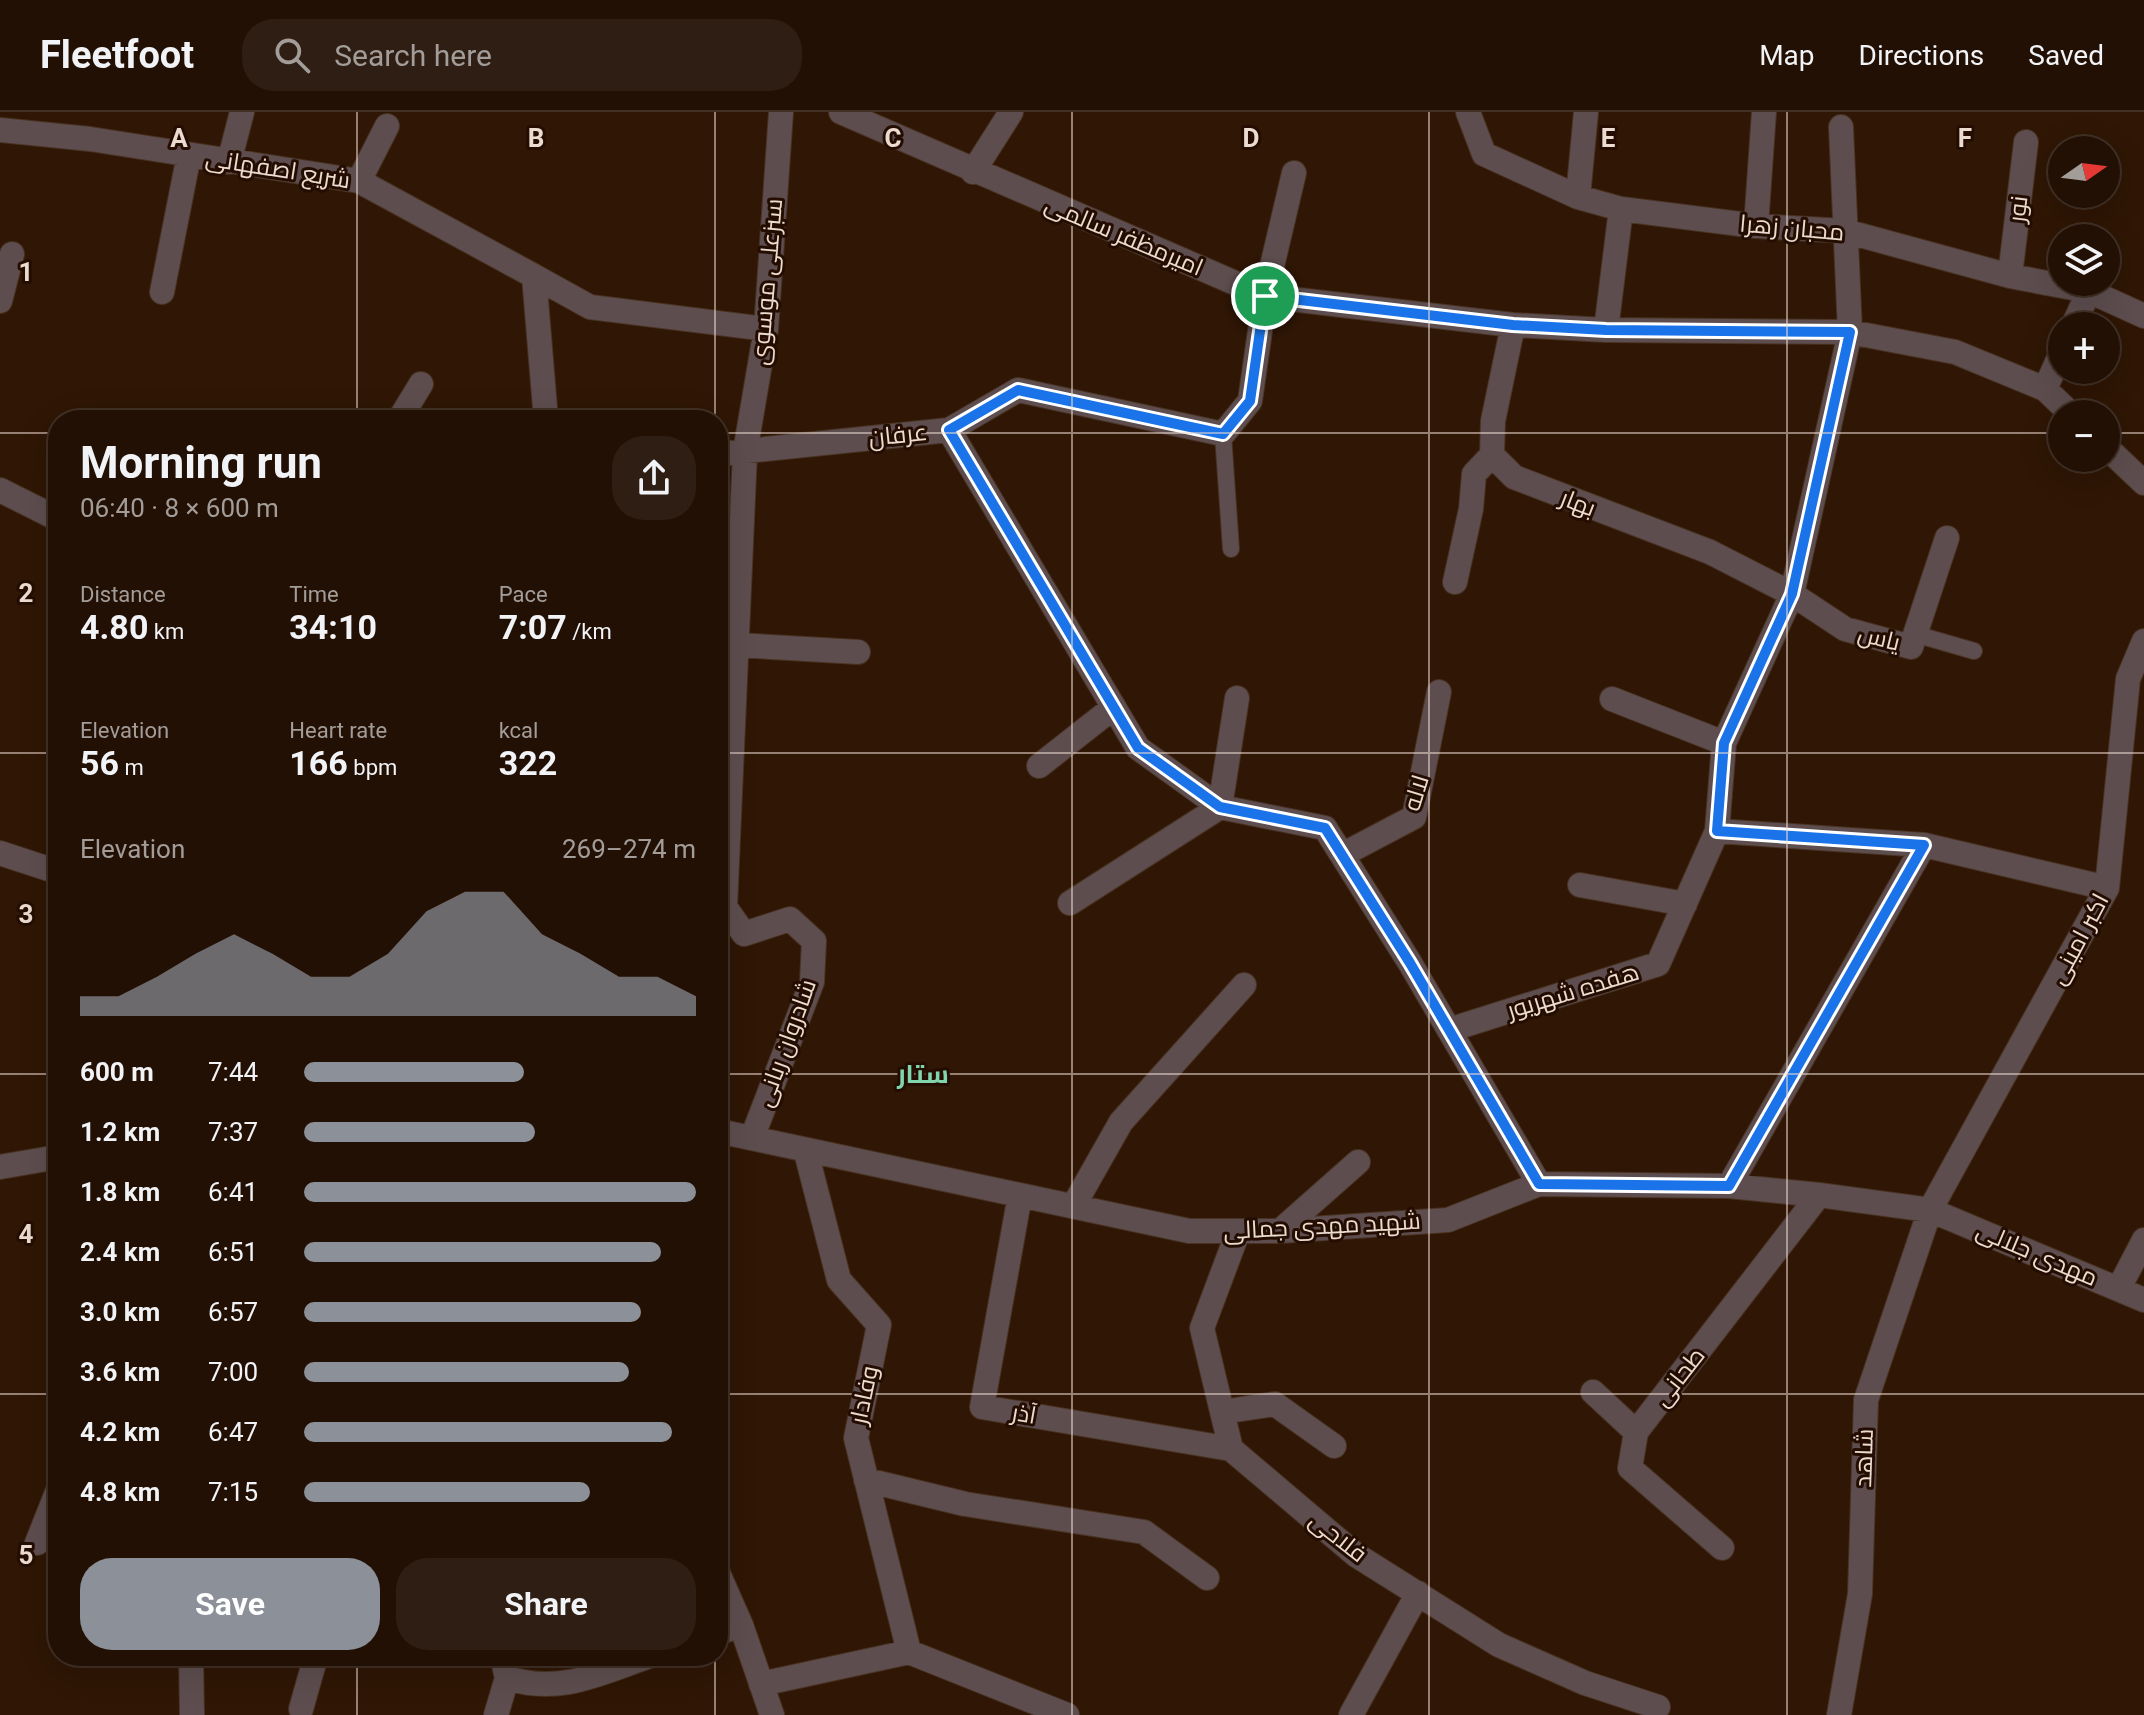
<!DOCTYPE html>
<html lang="en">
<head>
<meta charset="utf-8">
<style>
	:root { --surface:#231004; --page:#2f1e13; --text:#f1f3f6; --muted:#a39d9a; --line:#403026; --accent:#8c9099 }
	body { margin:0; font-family:Roboto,Cairo,sans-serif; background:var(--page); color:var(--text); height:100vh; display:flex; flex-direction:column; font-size:30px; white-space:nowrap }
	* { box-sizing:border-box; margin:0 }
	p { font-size:26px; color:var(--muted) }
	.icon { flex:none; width:44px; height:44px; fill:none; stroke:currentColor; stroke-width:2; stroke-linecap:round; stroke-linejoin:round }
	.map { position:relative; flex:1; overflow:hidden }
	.panel { position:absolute; left:48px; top:298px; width:680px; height:1256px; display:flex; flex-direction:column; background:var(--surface); border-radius:32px; box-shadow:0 8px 32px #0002,0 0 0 2px var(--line) }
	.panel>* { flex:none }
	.needle { width:52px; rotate:76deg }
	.tools { position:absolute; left:2048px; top:24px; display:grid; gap:16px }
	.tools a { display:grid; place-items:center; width:72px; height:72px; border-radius:50%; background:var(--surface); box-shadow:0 8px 32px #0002,0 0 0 2px var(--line); font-size:40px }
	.pin { position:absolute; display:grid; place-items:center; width:68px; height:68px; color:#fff; margin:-34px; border:4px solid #fff; border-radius:50%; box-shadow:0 2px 8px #0007 }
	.round { display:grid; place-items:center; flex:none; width:84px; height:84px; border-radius:32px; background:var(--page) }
	.overview { display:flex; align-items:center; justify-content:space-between; height:136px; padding:0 32px }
	h1 { font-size:44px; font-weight:700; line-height:60px }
	.figures { display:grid; grid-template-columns:repeat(3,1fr); gap:12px; height:136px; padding:8px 32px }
	.figures div { display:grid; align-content:center }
	.figures b { font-size:34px; font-weight:700 }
	.figures small { font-size:22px; font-weight:400 }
	.figures p { font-size:22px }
	.chart { height:224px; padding:16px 32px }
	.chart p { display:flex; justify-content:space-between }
	.chart svg { width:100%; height:144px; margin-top:8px; fill:var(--accent); opacity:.7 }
	.cta { display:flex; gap:16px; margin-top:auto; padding:16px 32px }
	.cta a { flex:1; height:92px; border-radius:32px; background:var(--accent); color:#fff; font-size:32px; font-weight:700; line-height:92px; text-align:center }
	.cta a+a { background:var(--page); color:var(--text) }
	ul { padding:0 32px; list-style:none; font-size:26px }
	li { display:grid; grid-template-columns:128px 96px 1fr; align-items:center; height:60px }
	li i { height:20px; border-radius:10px; background:var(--accent) }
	header { display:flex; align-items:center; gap:48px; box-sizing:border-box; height:112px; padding:0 40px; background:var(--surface); border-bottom:2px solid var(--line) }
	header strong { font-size:38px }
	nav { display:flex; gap:44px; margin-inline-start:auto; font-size:28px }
	.search { width:560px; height:72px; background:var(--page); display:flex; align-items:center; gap:20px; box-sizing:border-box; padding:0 28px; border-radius:32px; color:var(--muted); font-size:30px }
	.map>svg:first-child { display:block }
</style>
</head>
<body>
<header>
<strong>Fleetfoot</strong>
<div class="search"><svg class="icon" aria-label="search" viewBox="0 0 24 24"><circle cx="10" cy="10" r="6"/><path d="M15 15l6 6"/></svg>Search here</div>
<nav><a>Map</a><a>Directions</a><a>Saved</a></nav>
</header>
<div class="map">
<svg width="2144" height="1603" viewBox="0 0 2144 1603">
	<rect width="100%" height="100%" fill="#2f1605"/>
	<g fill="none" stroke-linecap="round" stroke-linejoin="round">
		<defs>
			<path id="lane" d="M 1223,322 L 1231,437
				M 1915,522 L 1974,539"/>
			<path id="street" d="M 841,0 L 1265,184 L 1513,213 L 1606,218 L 1850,220 L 1955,240 L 2045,277 L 2071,302
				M 1468,0 L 1484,42 L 1578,85 L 1621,97 L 1756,114 L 1845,119 L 2010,164 L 2089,179 L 2144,204
				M 0,18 L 90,27 L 359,69 L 534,164 L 546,308
				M 229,50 L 242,0
				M 973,60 L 1011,0
				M 359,69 L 387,14
				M 1578,85 L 1586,0
				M 1756,114 L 1764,0
				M 534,164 L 590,195 L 766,217
				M 2010,164 L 2026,30
				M 162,180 L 189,43
				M 0,189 L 12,142
				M 1513,213 L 1493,309 L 1492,343 L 1514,365 L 1710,440 L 1792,482 L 1845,517 L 1911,535 L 1947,426
				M 2073,214 L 2089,179
				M 1606,218 L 1621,97
				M 2045,277 L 2062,239
				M 399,308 L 421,272
				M 949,318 L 1138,636 L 1220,695 L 1325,716 L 1410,851 L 1539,1072
				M 2106,335 L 2144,371
				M 718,342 L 949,318 L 1018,278 L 1223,322 L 1250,289 L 1265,184 L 1294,61
				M 0,378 L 58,407
				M 1455,470 L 1471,397 L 1474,362 L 1492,343
				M 738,533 L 858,540
				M 1612,587 L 1724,631
				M 1039,654 L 1114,595
				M 1717,719 L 1924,733 L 2107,776
				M 0,741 L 58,760
				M 1342,743 L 1414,705 L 1439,580
				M 1580,773 L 1685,792
				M 1070,791 L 1220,695 L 1237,586
				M 1449,918 L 1658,852 L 1717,719 L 1724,631 L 1792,482 L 1850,220 L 1841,15
				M 718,1019 L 1189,1119 L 1280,1119 L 1448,1108 L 1539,1072 L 1729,1074 L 1819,1083 L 1930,1098 L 2144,1188
				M 752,1026 L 812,870 L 814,829 L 790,807 L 744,822 L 725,795 L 745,340 L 766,217 L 781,0
				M 806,1040 L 839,1168 L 879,1213 L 856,1326 L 909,1540
				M 0,1055 L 58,1045
				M 1729,1074 L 1924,733
				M 1020,1083 L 982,1295 L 1231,1337
				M 1074,1093 L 1121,1010 L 1244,873
				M 1280,1119 L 1358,1050
				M 1238,1120 L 1202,1216 L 1231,1337 L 1356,1443 L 1499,1533 L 1585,1571 L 1658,1595
				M 2119,1176 L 2144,1128
				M 1593,1280 L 1636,1320
				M 1222,1300 L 1275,1292 L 1334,1334
				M 866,1368 L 965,1392 L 1144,1420 L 1207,1466
				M 37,1431 L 58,1378
				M 1722,1436 L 1630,1356 L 1636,1320 L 1819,1083
				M 718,1461 L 741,1513 L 772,1603
				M 718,1521 L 741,1513
				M 191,1544 L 192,1603
				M 502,1544 L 507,1566 C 560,1583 600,1561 650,1544
				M 761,1572 L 909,1540 L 1067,1603
				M 301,1597 L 316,1544
				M 496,1603 L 507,1566
				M 1351,1603 L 1418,1481
				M 1839,1603 L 1860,1482 L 1866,1288 L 1930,1098 L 2107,776 L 2128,567 L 2144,529"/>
		</defs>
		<!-- lane casing -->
		<use href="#lane" stroke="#493221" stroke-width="18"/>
		<!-- street casing -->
		<use href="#street" stroke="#493221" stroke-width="26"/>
		<!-- lane -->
		<use href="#lane" stroke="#5d4d4f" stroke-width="16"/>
		<!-- street -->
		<use href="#street" stroke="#5d4d4f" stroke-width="24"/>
	</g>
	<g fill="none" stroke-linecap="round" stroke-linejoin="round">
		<defs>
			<path id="route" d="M 1265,184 L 1513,213 L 1606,218 L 1850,220 L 1792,482 L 1724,631 L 1717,719 L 1924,733 L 1729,1074 L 1539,1072 L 1410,851 L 1325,716 L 1220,695 L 1138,636 L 949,318 L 1018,278 L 1223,322 L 1250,289 Z"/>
		</defs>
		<!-- route casing -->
		<use href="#route" stroke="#fff" stroke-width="16"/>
		<!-- route -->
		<use href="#route" stroke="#1a73e8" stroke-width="10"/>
	</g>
	<!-- grid -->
	<path fill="none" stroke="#ecdbd0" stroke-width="2" stroke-opacity="0.55" d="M 357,0 L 357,308M 715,0 L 715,308M 1072,0 L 1072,1603M 1429,0 L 1429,1603M 1787,0 L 1787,1603M 0,321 L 58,321M 718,321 L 2062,321M 2106,321 L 2144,321M 0,641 L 58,641M 718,641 L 2144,641M 0,962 L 58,962M 718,962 L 2144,962M 0,1282 L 58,1282M 718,1282 L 2144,1282M 357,1544 L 357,1603M 715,1544 L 715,1603"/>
	<g text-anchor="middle" stroke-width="6" stroke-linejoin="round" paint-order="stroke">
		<!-- street labels -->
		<g font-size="24" fill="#ecdbd0" stroke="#240d00">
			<text transform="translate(278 57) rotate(9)" y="8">شریع اصفهانی</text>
			<text transform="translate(2018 97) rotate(-83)" y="8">نور</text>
			<text transform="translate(1792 116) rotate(5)" y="8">محبان زهرا</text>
			<text transform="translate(1124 124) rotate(23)" y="8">امیرمظفر سالمی</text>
			<text transform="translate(767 170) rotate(-85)" y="8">سبزعلی موسوی</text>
			<text transform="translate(898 323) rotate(-6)" y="8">عرفان</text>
			<text transform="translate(1578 391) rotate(21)" y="8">بهار</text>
			<text transform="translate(1879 526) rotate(14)" y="8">یاس</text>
			<text transform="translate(1416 681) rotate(-73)" y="8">لاله</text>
			<text transform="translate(2079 827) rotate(-62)" y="8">اکبر امینی</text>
			<text transform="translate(1573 879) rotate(-17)" y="8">هفده شهریور</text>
			<text transform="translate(786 931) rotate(-70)" y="8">شادروان ربانی</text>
			<text transform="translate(1322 1114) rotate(-3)" y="8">شهید مهدی جمالی</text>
			<text transform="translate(2037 1142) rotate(23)" y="8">مهدی جلالی</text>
			<text transform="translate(1679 1265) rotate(-52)" y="8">طحانی</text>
			<text transform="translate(864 1283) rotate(-78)" y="8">وفادار</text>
			<text transform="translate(1024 1302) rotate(10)" y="8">آذر</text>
			<text transform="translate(1864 1346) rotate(-88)" y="8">شاهد</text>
			<text transform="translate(1338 1425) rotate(38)" y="8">فلاحی</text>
		</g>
		<!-- neighbourhood labels -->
		<g font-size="26" font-weight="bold" fill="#81d5ae" stroke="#240d00">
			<text x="923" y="971">ستار</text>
		</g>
	</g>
	<g font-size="26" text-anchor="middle" font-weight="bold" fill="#ecdbd0" stroke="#240d00" stroke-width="6" stroke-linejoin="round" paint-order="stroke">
		<text x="179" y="35">A</text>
		<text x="536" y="35">B</text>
		<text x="893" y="35">C</text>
		<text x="1251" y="35">D</text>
		<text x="1608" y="35">E</text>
		<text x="1965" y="35">F</text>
		<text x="26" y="169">1</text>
		<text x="26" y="490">2</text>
		<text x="26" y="811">3</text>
		<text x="26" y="1131">4</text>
		<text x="26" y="1452">5</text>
	</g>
</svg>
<div class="tools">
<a><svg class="needle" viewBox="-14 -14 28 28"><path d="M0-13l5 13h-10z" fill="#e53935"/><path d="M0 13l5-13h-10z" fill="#a39d9a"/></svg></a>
<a><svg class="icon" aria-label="layers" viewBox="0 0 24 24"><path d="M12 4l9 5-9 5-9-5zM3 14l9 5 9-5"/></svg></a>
<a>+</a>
<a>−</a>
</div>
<div class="pin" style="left:1265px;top:184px;background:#1e9e55"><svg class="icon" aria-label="arrive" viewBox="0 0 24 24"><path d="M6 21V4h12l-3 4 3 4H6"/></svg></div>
<section class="panel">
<div class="overview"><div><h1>Morning run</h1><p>06:40 · 8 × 600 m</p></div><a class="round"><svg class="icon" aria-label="share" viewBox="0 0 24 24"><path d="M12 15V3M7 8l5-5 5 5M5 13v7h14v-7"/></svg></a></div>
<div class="figures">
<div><p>Distance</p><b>4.80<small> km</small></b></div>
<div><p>Time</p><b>34:10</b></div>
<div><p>Pace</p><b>7:07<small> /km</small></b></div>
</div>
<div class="figures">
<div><p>Elevation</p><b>56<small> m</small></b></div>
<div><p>Heart rate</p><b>166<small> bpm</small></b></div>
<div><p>kcal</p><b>322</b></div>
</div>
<div class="chart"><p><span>Elevation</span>269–274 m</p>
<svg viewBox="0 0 160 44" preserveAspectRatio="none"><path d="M0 44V38L10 38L20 32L30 25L40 19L50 25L60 32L70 32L80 25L90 12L100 6L110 6L120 19L130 25L140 32L150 32L160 38V44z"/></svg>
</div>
<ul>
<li><b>600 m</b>7:44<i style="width:56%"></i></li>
<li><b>1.2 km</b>7:37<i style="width:59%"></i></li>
<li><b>1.8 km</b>6:41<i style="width:100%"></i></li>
<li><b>2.4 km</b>6:51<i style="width:91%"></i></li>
<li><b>3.0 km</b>6:57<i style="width:86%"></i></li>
<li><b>3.6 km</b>7:00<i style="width:83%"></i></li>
<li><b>4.2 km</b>6:47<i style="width:94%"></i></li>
<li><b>4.8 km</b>7:15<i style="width:73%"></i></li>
</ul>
<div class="cta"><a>Save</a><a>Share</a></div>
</section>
</div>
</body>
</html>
